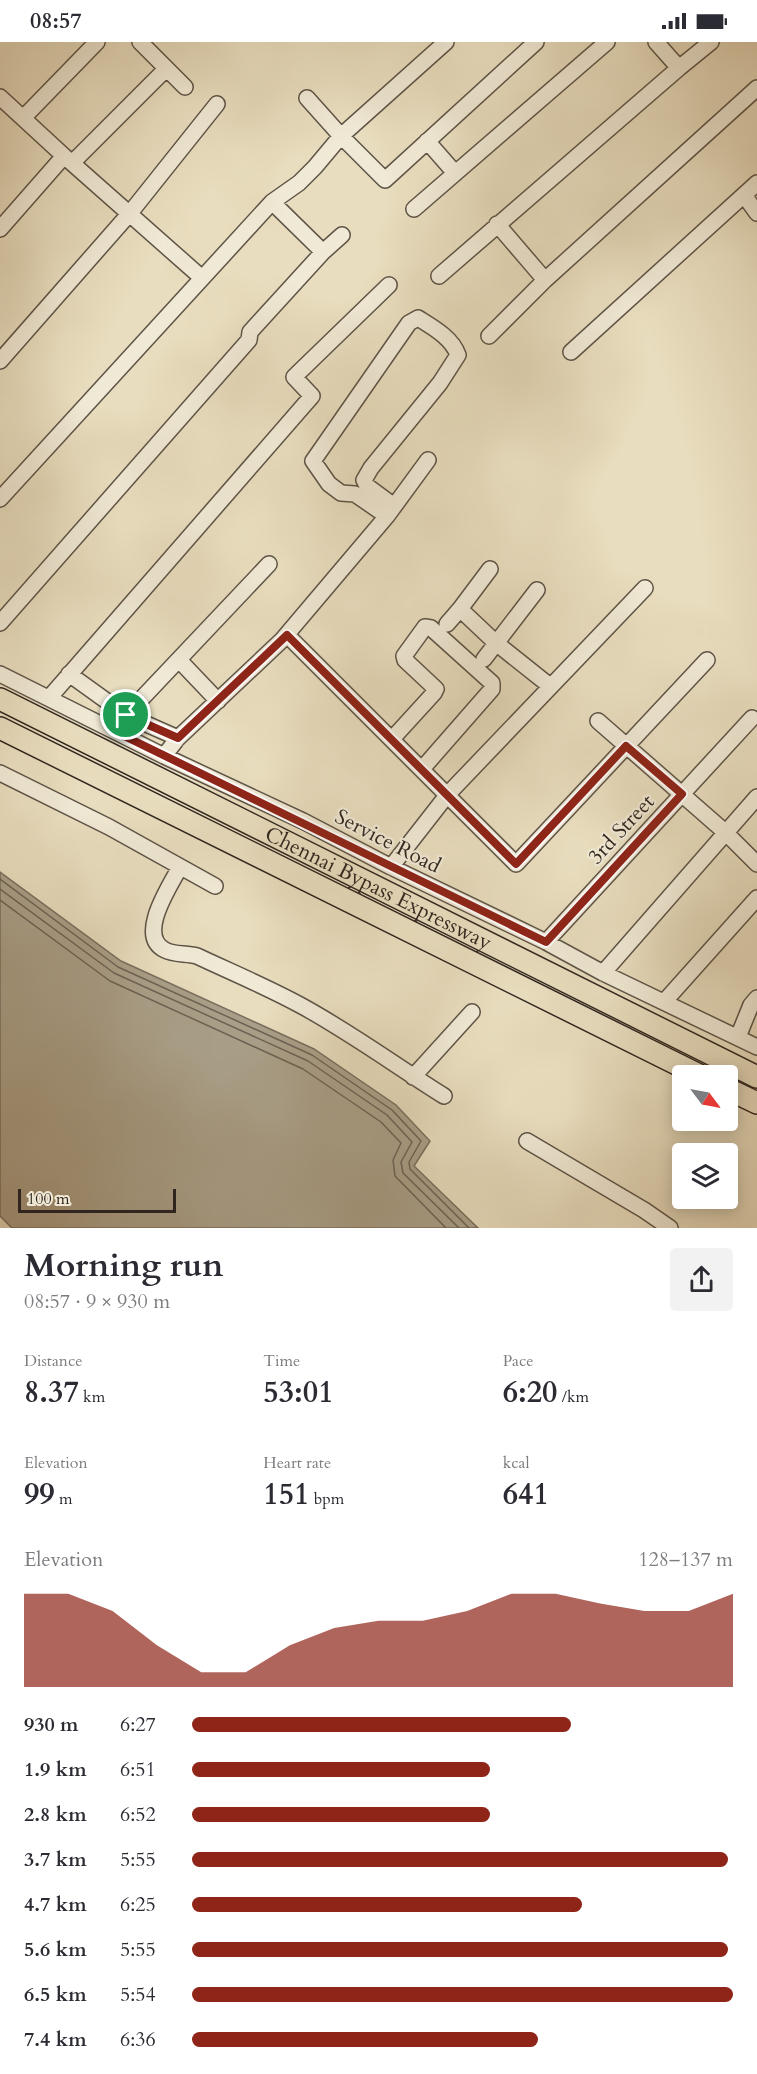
<!DOCTYPE html>
<html lang="en">
<head>
<meta charset="utf-8">
<style>
	:root { --surface:#fff; --page:#f2f2f3; --text:#2b2b33; --muted:#7c7c81; --accent:#8f2418 }
	body { margin:0; font-family:Cardo,serif; background:var(--page); color:var(--text); height:100vh; display:flex; flex-direction:column; font-size:22px; white-space:nowrap }
	* { box-sizing:border-box; margin:0 }
	p { font-size:20px; color:var(--muted) }
	.icon { flex:none; width:33px; height:33px; fill:none; stroke:currentColor; stroke-width:2; stroke-linecap:round; stroke-linejoin:round }
	.map { position:relative; height:1186px; overflow:hidden }
	.panel { display:flex; flex-direction:column; background:var(--surface); flex:1 }
	.panel>* { flex:none }
	.needle { width:39px; rotate:122deg }
	.fabs { position:absolute; left:672px; top:1023px; display:grid; gap:12px }
	.fabs a { display:grid; place-items:center; width:66px; height:66px; border-radius:6px; background:var(--surface); box-shadow:0 3px 15px #0003; font-size:30px }
	.scale { position:absolute; left:18px; bottom:15px; width:158px; box-sizing:border-box; padding-left:6px; border:3px solid #30261f; border-top:0; font-size:16px; line-height:21px; white-space:nowrap; color:#30261f; -webkit-text-stroke:4px #f0e9d5; paint-order:stroke }
	.pin { position:absolute; display:grid; place-items:center; width:51px; height:51px; color:#fff; margin:-26px; border:3px solid #fff; border-radius:50%; box-shadow:0 2px 6px #0007 }
	.round { display:grid; place-items:center; flex:none; width:63px; height:63px; border-radius:6px; background:var(--page) }
	.summary { display:flex; align-items:center; justify-content:space-between; height:102px; padding:0 24px }
	h1 { font-size:33px; font-weight:800; line-height:45px }
	.stats { display:grid; grid-template-columns:repeat(3,1fr); gap:9px; height:102px; padding:6px 24px }
	.stats div { display:grid; align-content:center }
	.stats b { font-size:30px; font-weight:800 }
	.stats small { font-size:16px; font-weight:400 }
	.stats p { font-size:16px }
	.chart { height:168px; padding:12px 24px }
	.chart p { display:flex; justify-content:space-between }
	.chart svg { width:100%; height:108px; margin-top:6px; fill:var(--accent); opacity:.7 }
	ul { padding:0 24px; list-style:none; font-size:20px }
	li { display:grid; grid-template-columns:96px 72px 1fr; align-items:center; height:45px }
	li i { height:15px; border-radius:8px; background:var(--accent) }
	.status { display:flex; justify-content:space-between; align-items:center; height:42px; padding:0 30px; background:var(--surface); direction:ltr }
	.status svg { height:16px; fill:currentColor }
	.map>svg:first-child { display:block }
</style>
</head>
<body>
<div class="status"><b>08:57</b><svg viewBox="0 0 49 12"><path d="M0 12V9h3v3zM5 12V6h3v6zM10 12V3h3v9zM15 12V0h3v12zM26 1h20v11H26zM47 4h2v5h-2z"/></svg></div>
<div class="map">
<svg width="757" height="1186" viewBox="0 0 757 1186">
	<rect width="100%" height="100%" fill="#e8ddbe"/>
	<filter id="stains"><feTurbulence type="fractalNoise" baseFrequency=".00333" numOctaves="4"/><feColorMatrix values="0 0 0 0 .2 0 0 0 0 .09 0 0 0 0 .02 0 0 0 .5 -.17"/></filter>
	<radialGradient id="worn" r=".72"><stop offset=".6" stop-color="#630" stop-opacity="0"/><stop offset="1" stop-color="#630" stop-opacity=".3"/></radialGradient>
	<!-- water -->
	<path fill="#a99f88" stroke="#796f5e" stroke-width="1.5" d="M 0,830 L 121,919 L 314,1007 L 396,1063 L 430,1099 L 414,1124 L 478,1186 L 12,1186 L 0,1174 Z"/>
	<g fill="none" stroke-linecap="round" stroke-linejoin="round">
		<!-- shore -->
		<path stroke="#6c6254" stroke-width="1.5" d="M 0,837 L 118,925 L 312,1013 L 392,1068 L 421,1099 L 409,1120 L 410,1127 L 469,1186
			M 0,847 L 114,931 L 308,1019 L 387,1073 L 412,1100 L 401,1120 L 403,1131 L 459,1186
			M 0,858 L 110,939 L 303,1027 L 381,1080 L 401,1101 L 393,1118 L 395,1134 L 446,1186"/>
		<defs>
			<path id="minor" d="M 140,0 L 185,45
				M 679,26 L 711,0
				M 0,55 L 64,114
				M 307,56 L 341,94 L 385,138 L 536,0
				M 23,76 L 97,0
				M 427,99 L 455,131
				M 72,121 L 166,27
				M 744,153 L 757,171
				M 414,167 L 607,0
				M 497,182 L 545,238 L 757,46
				M 0,187 L 64,114 L 202,236
				M 323,210 L 342,193
				M 439,234 L 679,26 L 656,0
				M 489,294 L 545,238
				M 571,310 L 757,141
				M 0,319 L 130,171 L 217,62
				M 0,457 L 272,160 L 299,141 L 315,125 L 341,94 L 446,0
				M 387,474 L 355,452 L 341,451 L 329,442 L 313,419 L 409,281 L 418,276 C 434,286 452,296 458,313 L 440,341 L 371,426 L 364,438 L 367,444 L 394,464
				M 490,527 L 460,567 L 496,601 L 550,644
				M 0,581 L 249,298 L 250,290 L 323,210 L 272,160
				M 447,582 L 460,567
				M 287,593 L 516,822 L 707,618
				M 484,617 L 537,548
				M 179,618 L 218,659
				M 0,632 L 164,714 L 303,779 L 391,825 L 546,900 L 603,931 L 757,1005
				M 69,632 L 126,673 L 178,696
				M 49,656 L 312,354 L 294,335 L 389,243
				M 598,679 L 725,790 L 757,822
				M 112,688 L 269,522
				M 392,697 L 434,651 L 436,647 L 405,618 L 404,614 L 425,585 L 431,586 L 492,641 L 492,647 L 422,727
				M 164,714 L 178,696 L 282,598 L 387,474 L 428,418
				M 0,731 L 109,785 L 215,844
				M 180,825 C 170,844 136,894 165,908 C 174,913 186,911 197,914 C 231,930 267,945 300,963 C 350,990 396,1024 444,1054
				M 391,825 L 448,752 L 645,546
				M 546,900 L 752,676
				M 603,931 L 757,755
				M 664,960 L 757,856
				M 738,995 L 751,963 L 757,956
				M 413,1035 L 472,970
				M 527,1099 L 644,1168 L 670,1186"/>
			<g id="highway">
				<path id="s1" d="M 0,657 L 757,1035"/>
				<path d="M 0,686 L 701,1034"/>
				<path d="M 728,1047 L 757,1061"/>
			</g>
		</defs>
		<!-- minor casing -->
		<use href="#minor" stroke="#5e5447" stroke-width="18"/>
		<!-- highway casing -->
		<use href="#highway" stroke="#30261f" stroke-width="24"/>
		<!-- minor -->
		<use href="#minor" stroke="#f0e9d5" stroke-width="15"/>
		<!-- highway -->
		<use href="#highway" stroke="#e8ddbe" stroke-width="21"/>
	</g>
	<g fill="none" stroke-linecap="round" stroke-linejoin="round">
		<defs>
			<path id="route" d="M 287,593 L 516,822 L 626,704 L 682,752 L 546,900 L 112,688 L 126,673 L 178,696 Z"/>
		</defs>
		<!-- route casing -->
		<use href="#route" stroke="#fff" stroke-width="12"/>
		<!-- route -->
		<use href="#route" stroke="#8f2418" stroke-width="8"/>
	</g>
	<g text-anchor="middle" stroke-width="4.5" stroke-linejoin="round" paint-order="stroke">
		<!-- street labels -->
		<g font-size="21" fill="#30261f" stroke="#f0e9d5">
			<text transform="translate(621 787) rotate(-47)" y="7">3rd Street</text>
			<text transform="translate(388 799) rotate(27)" y="7">Service Road</text>
			<text dy="7" stroke="none"><textPath href="#s1" startOffset="423">Chennai Bypass Expressway</textPath></text>
		</g>
	</g>
	<rect width="100%" height="100%" filter="url(#stains)"/>
	<rect width="100%" height="100%" fill="url(#worn)"/>
</svg>
<div class="fabs">
<a><svg class="needle" viewBox="-14 -14 28 28"><path d="M0-13l5 13h-10z" fill="#e53935"/><path d="M0 13l5-13h-10z" fill="#7c7c81"/></svg></a>
<a><svg class="icon" aria-label="layers" viewBox="0 0 24 24"><path d="M12 4l9 5-9 5-9-5zM3 14l9 5 9-5"/></svg></a>
</div>
<div class="scale">100 m</div>
<div class="pin" style="left:126px;top:673px;background:#1e9e55"><svg class="icon" aria-label="arrive" viewBox="0 0 24 24"><path d="M6 21V4h12l-3 4 3 4H6"/></svg></div>
</div>
<section class="panel">
<div class="summary"><div><h1>Morning run</h1><p>08:57 · 9 × 930 m</p></div><a class="round"><svg class="icon" aria-label="share" viewBox="0 0 24 24"><path d="M12 15V3M7 8l5-5 5 5M5 13v7h14v-7"/></svg></a></div>
<div class="stats">
<div><p>Distance</p><b>8.37<small> km</small></b></div>
<div><p>Time</p><b>53:01</b></div>
<div><p>Pace</p><b>6:20<small> /km</small></b></div>
</div>
<div class="stats">
<div><p>Elevation</p><b>99<small> m</small></b></div>
<div><p>Heart rate</p><b>151<small> bpm</small></b></div>
<div><p>kcal</p><b>641</b></div>
</div>
<div class="chart"><p><span>Elevation</span>128–137 m</p>
<svg viewBox="0 0 160 44" preserveAspectRatio="none"><path d="M0 44V6L10 6L20 13L30 27L40 38L50 38L60 27L70 20L80 17L90 17L100 13L110 6L120 6L130 10L140 13L150 13L160 6V44z"/></svg>
</div>
<ul>
<li><b>930 m</b>6:27<i style="width:70%"></i></li>
<li><b>1.9 km</b>6:51<i style="width:55%"></i></li>
<li><b>2.8 km</b>6:52<i style="width:55%"></i></li>
<li><b>3.7 km</b>5:55<i style="width:99%"></i></li>
<li><b>4.7 km</b>6:25<i style="width:72%"></i></li>
<li><b>5.6 km</b>5:55<i style="width:99%"></i></li>
<li><b>6.5 km</b>5:54<i style="width:100%"></i></li>
<li><b>7.4 km</b>6:36<i style="width:64%"></i></li>
</ul>
</section>
</body>
</html>
